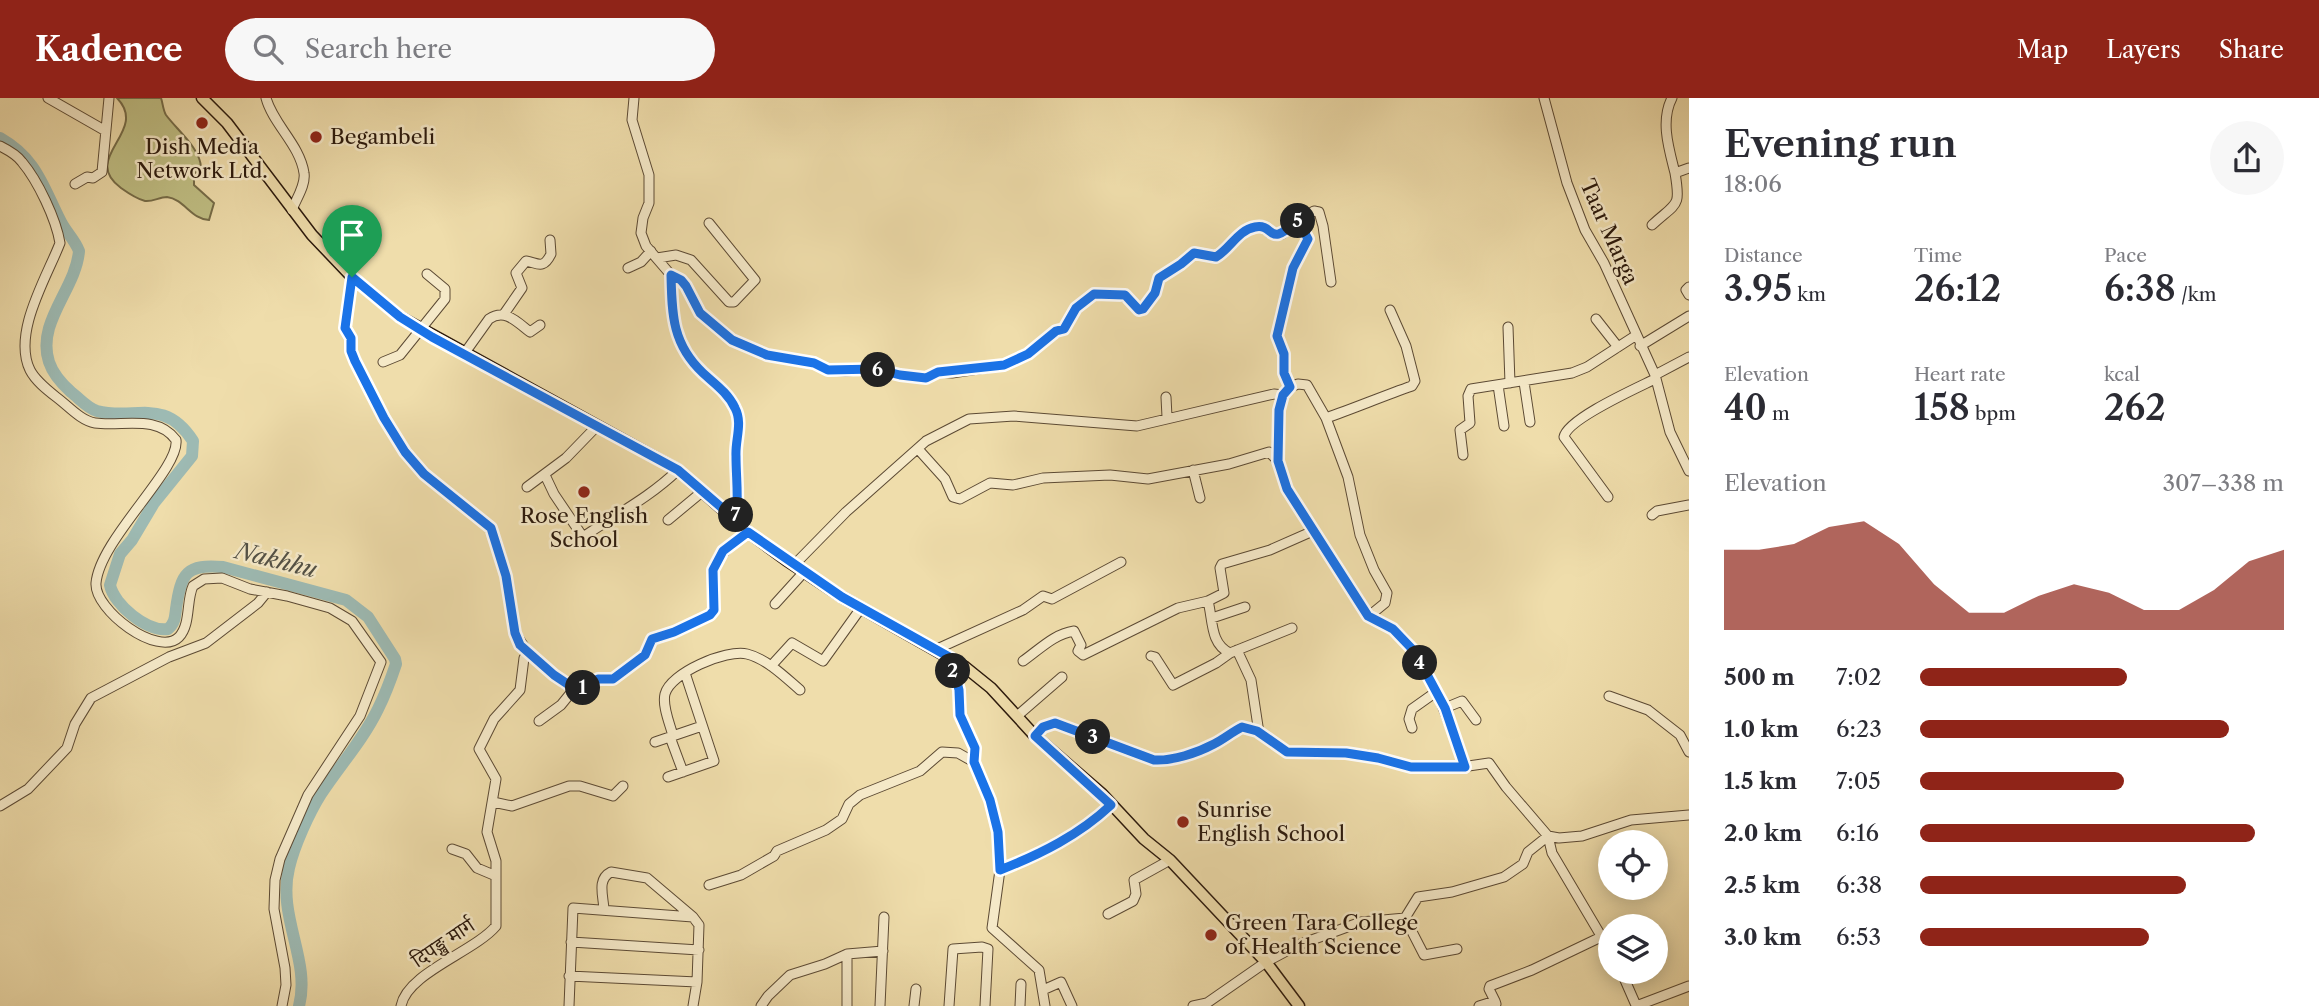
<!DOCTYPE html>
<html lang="en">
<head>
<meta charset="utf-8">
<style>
	:root { --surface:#fff; --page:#f7f7f7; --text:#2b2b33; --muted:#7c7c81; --accent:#8f2418 }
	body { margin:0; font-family:"Libre Caslon Text","Noto Serif Devanagari",serif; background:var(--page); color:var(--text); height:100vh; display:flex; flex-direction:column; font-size:26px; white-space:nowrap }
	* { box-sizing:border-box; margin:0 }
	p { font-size:23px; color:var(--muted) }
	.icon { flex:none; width:38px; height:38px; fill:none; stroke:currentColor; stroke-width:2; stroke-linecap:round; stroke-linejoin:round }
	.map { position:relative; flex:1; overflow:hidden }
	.panel { display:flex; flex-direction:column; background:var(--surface); width:630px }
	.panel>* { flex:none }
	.fabs { position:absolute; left:1598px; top:732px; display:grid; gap:14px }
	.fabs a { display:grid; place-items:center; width:70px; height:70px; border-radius:50%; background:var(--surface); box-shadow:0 4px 18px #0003; font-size:35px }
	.pin { position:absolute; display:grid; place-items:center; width:60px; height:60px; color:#fff; margin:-72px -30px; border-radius:50% 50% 50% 0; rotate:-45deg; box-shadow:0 0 7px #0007 }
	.pin .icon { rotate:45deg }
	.km { position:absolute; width:35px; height:35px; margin:-18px; border-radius:50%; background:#222; color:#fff; font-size:19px; line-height:35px; text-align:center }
	.round { display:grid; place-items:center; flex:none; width:74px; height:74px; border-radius:37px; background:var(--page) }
	.summary { display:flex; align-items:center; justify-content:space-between; height:119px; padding:0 35px }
	h1 { font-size:38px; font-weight:600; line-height:52px }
	.figures { display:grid; grid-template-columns:repeat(3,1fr); gap:10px; height:119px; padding:7px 35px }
	.figures div { display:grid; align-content:center }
	.figures b { font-size:35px; font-weight:600 }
	.figures small { font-size:19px; font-weight:400 }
	.figures p { font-size:19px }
	.chart { height:196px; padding:14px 35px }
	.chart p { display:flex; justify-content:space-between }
	.chart svg { width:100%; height:126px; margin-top:7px; fill:var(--accent); opacity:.7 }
	ul { padding:0 35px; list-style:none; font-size:23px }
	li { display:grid; grid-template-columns:112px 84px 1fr; align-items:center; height:52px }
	li i { height:18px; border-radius:9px; background:var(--accent) }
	header { display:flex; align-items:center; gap:42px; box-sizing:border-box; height:98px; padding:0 35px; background:var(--accent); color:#fff }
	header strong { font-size:33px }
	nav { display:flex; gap:38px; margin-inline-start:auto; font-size:24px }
	.search { width:490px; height:63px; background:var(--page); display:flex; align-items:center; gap:18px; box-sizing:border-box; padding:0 24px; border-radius:38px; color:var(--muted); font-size:26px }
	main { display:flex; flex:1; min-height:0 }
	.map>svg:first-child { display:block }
</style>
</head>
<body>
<header>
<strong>Kadence</strong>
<div class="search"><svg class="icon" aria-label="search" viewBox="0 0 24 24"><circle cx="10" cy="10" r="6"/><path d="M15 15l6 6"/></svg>Search here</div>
<nav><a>Map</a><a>Layers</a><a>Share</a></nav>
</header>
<main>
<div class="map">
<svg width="1689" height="908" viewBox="0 0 1689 908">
	<rect width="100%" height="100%" fill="#efddab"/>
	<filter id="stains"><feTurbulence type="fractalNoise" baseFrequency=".00286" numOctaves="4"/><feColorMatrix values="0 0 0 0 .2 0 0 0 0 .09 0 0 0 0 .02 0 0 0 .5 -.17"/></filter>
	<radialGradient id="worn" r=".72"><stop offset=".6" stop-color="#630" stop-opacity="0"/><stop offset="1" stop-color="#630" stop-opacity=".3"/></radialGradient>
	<!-- green -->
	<path fill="#c0bf84" stroke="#766c48" stroke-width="2" d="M 117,0 L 161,0 C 163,6 163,12 166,17 C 177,32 201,51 201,70 L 194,76 L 194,87 L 214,105 L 209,122 C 192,122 184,101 167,99 C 159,99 153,104 145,103 C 137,101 128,95 121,90 C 79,59 150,34 117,0 Z"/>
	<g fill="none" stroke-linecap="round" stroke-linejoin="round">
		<!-- river -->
		<path stroke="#9dbab3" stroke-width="12" d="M 0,40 C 37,61 43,89 61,124 C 66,134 75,142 79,153 C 76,191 36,224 49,264 C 53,276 62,286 71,294 C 79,300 87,310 97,313 C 134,323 164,298 193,343 L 192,358 L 154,405 L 132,442 L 120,456 L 110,487 C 114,507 147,534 168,531 C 175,525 175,519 176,511 C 181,474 187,466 223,469 L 346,502 L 368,519 L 395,561 L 396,566 C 391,581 385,597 378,611 C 363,642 340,667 321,696 C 309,715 294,748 289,770 C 277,819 311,862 299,908"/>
		<defs>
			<path id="minor" d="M 48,0 L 104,32
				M 266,0 C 273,26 300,47 304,75 C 306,87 296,101 292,112
				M 634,0 L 632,22 L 649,77 L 649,105 L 643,120 L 641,135 L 646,148 L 671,177 C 672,216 672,246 703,275 C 715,286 728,295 735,310 C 743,325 735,342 736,358 C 736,380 739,400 735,422
				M 1544,0 L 1567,85 L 1585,132 L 1604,165 L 1655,277 L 1670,334 L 1689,373
				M 1672,0 C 1660,23 1669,51 1675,75 L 1689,70
				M 0,48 C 8,52 17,57 22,64 C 38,83 56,121 60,145 C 47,179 12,235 30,272 C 36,284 50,294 60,302 C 70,310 82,323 95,325 C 122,329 157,316 176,342 C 180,371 100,441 96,485 C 94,512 158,560 179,539 C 191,526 186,503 193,488 L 204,481 L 222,480 L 250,491 L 287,498 L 330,510 L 352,523 L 381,564 L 360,618 L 308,697 L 280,761 L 275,782 L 274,811 L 285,870 L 286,887 L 282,908
				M 75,86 L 87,79 L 93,80 L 102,74 L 109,0
				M 1298,122 L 1308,140 L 1294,170 L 1277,238 L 1284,256 L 1285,275 L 1290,289 L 1283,297 L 1279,311 L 1278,363 L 1287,391 L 1369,518
				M 1652,127 C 1677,104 1681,110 1675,75
				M 657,160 L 676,157 L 691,162 L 729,204 L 734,204 L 755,182 L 709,125
				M 628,170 L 641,164 L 651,153
				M 671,177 L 681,182 L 686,188 L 700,215 L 732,242 L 767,257 L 814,265 L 828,272 L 845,273 L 876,271 L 899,277 L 926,280 L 938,274 L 952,275 L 1004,267 L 1028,256 L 1056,233 L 1064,231 L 1076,210 L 1094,196 C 1116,195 1125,194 1139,212 L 1143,211 L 1155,196 L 1159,180 L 1181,166 L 1194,155 L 1216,159 C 1231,149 1250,115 1270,135 L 1282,136 L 1298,122 L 1314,113 L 1319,114 L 1323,128 L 1331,184
				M 352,179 L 345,230 L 350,240 L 351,253 L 355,263 L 384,320 L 405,354 L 424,376 L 491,430 L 506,478 L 515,535 L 529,556 L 524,560 L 520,592 L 494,621 L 479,651 L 496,681 L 487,734 L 496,763 L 496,828 C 474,854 407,875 401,908
				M 1689,189 L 1686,192 L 1689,197
				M 504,216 L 522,190 L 516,175 L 526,163 C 538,165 543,172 551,156 L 550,142
				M 1596,221 L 1618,249
				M 1508,229 L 1510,285
				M 1640,248 L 1689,218
				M 464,256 L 489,221 C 505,210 517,224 530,234 L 540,227
				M 383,264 L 400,257 L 445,201 L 445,191 L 427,176
				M 1655,277 L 1689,259
				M 1524,284 L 1530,324
				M 1498,287 L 1504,328
				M 1290,289 L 1298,286 L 1307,287 L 1326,320 L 1348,379 L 1360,437 L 1374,472 L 1387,495 L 1385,505 L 1369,518 C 1376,522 1386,525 1393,531 C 1430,559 1449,626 1465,669
				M 1166,299 L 1167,319
				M 1326,320 C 1355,310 1383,298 1412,288 L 1415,283 L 1406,248 L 1390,212
				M 918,351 L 945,381 L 953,399 L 960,401 L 990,385 L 1013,387 L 1043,380 L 1110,377 L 1148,381 L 1229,366 L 1269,354 L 1278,363
				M 1463,357 L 1460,332 L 1470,325 L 1468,298 L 1471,291 L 1572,275 L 1587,269 L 1635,238
				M 1193,372 L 1200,400
				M 545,377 L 554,396 L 583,439 C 615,417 649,400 678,372
				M 527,389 L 566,360 L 597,328
				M 1608,399 L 1564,339 C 1567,321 1637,290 1655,281
				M 1652,417 L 1657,413 L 1689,407
				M 668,422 L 703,393
				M 794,467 L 846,414 L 926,343 L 969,321 L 1014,318 L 1137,328 L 1274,296 L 1283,297
				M 1208,503 L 1224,495 L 1220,470 L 1222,466 L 1270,452 L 1313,433
				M 775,506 L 804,474
				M 1212,520 L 1245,509
				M 937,551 L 1023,512 L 1043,498 L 1052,501 L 1121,464
				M 1237,552 L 1251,582 L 1259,635
				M 529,556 L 564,585 L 578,593 L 598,581 L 613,581 L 645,557 L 652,541 L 674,535 L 711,517 L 714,512 C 713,464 708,465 748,434
				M 1151,558 L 1155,559 L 1173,587 L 1216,565 L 1230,555
				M 951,560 L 959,592 L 960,617 L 975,650 L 974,664 L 990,702 L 998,734 L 1000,772 L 992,830 L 1039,872 L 1045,908
				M 1023,563 C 1040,551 1054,536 1074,533 L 1081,547 L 1078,553 L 1083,557 L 1178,510 L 1208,503 C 1213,522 1210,546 1230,555 L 1292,530
				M 771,568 L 792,545 L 823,563 L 861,510
				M 1609,598 L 1648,612 L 1680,637 L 1689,654
				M 1445,610 L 1462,603 L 1476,622
				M 1017,618 L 1062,579
				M 539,623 L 561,607 L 574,591
				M 1412,630 L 1409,621 L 1412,611 L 1436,594
				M 673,638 C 670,626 662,608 665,596 C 670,575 726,551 747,556 C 767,561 785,579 800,592
				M 1035,638 L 1043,629 L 1055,625 L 1154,662 C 1173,663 1197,655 1214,646 C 1224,641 1232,634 1242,629 L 1257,633 L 1287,654 L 1346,655 L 1367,657 L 1411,669 L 1431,670 L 1455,670 L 1489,665 L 1506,689 L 1548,738 L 1559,740 L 1582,738 L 1631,722 L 1689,717
				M 670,639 L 683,674
				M 655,644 L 702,628
				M 668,679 L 714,663 L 685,575
				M 493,704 L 512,708 L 569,688 L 580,688 L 613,698 L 623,688
				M 0,708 L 28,691 L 67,650 L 75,626 L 91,600 L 169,559 L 206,545 L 258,505 L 267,494
				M 1548,738 L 1552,755 L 1610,853
				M 452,751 L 466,756 L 477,770 L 496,778
				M 1000,772 C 1041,756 1079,737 1111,707
				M 709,787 L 741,777 L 774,758 L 777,753 L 826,732 L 842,721 L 849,706 L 860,697 L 920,673 L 942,654 L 958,655 L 974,664
				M 604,811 C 603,797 597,781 611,774 L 647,780 L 693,819 L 699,827 L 697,884 L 693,908
				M 1108,816 L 1133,803 L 1136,796 L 1134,782 L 1170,762
				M 1405,820 L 1424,857 L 1457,851
				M 571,844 L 699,852
				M 1621,873 L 1635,905 L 1639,908
				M 569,878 L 697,884
				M 1043,892 L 1061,884 L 1072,908
				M 1495,903 L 1489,891 L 1490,888 L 1532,872 L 1601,839
				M 1639,907 L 1689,888
				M 569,908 L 573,810 L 693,819
				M 761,908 L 768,898 L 790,877 L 825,866 L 847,856 L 883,853
				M 847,908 L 847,856
				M 880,908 L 884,819
				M 914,908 L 916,891
				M 949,908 L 953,851 L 982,849 L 988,851 L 985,908
				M 1020,908 L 1021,886
				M 1193,908 L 1207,905 L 1266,864 L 1298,847 L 1361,824 L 1405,820 L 1418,799 L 1452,794 L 1504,779 L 1523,766 L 1528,754 L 1548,738
				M 1479,908 L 1495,903 L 1496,906"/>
			<path id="major" d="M 202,0 L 227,25 L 312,137 L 352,179 L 400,219 L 678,372 L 748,434 L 786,462 L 842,499 L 965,569 L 991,590 L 1035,638 L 1102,696 L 1144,741 L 1170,762 L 1266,864 L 1299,908"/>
		</defs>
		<!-- minor casing -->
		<use href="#minor" stroke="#5c4a34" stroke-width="11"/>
		<!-- major casing -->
		<use href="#major" stroke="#2b190c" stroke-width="13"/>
		<!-- minor -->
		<use href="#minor" stroke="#f5e9c8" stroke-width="9"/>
		<!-- major -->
		<use href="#major" stroke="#efddab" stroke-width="10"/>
	</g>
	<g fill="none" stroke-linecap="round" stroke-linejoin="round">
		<defs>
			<path id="route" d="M 1298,122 L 1308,141 L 1293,170 L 1277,238 L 1284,256 L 1284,275 L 1290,289 L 1283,297 L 1279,312 L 1278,363 L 1287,391 L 1368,518 L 1393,531 L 1415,554 L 1445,610 L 1465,669 L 1411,669 L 1378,660 L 1346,655 L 1287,654 L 1257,633 L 1242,629 C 1232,634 1224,641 1214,646 C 1197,655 1173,663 1154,662 L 1055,625 L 1043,629 L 1035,638 L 1111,707 C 1079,737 1041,756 1000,772 L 998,734 L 990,702 L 974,664 L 975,650 L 960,617 L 959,592 L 951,560 L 842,499 L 748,434 L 723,453 L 713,472 L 714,512 L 710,517 L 674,534 L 652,541 L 645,557 L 613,581 L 598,581 L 578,593 L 554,577 L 520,547 L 515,535 L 506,478 L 491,430 L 424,376 L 405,354 L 384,320 L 355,263 L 351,253 L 351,240 L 345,230 L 352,179 L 400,219 L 432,239 L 678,372 L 736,422 C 739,400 736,380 736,358 C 735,342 743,325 735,310 C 728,295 715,286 703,275 C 672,246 672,216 671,177 L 681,182 L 686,188 L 700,215 L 732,242 L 767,257 L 814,265 L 828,272 L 876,271 L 900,277 L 926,280 L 938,274 L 1004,267 L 1028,256 L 1056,233 L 1064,231 L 1076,210 L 1094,196 L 1125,197 L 1139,212 L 1143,211 L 1155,195 L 1159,180 L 1181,166 L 1194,155 L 1216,159 C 1230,151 1238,132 1255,129 C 1276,125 1266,152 1298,122 Z"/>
		</defs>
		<!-- route casing -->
		<use href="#route" stroke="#fff" stroke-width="14"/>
		<!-- route -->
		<use href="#route" stroke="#1a73e8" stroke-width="9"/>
	</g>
	<!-- markers -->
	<g fill="#8f2418" stroke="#f5e9c8" stroke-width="2.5">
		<circle cx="202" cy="25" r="7"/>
		<circle cx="316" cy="39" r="7"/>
		<circle cx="584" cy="394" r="7"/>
		<circle cx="1183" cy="724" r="7"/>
		<circle cx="1211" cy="837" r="7"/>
	</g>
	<g text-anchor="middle" stroke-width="5" stroke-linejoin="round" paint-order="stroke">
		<!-- poi labels -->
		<g font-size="21" fill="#2b190c" stroke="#f5e9c8" text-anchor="start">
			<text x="330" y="46">Begambeli</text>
			<text x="202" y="56" text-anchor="middle">Dish Media<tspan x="202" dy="24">Network Ltd.</tspan></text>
			<text x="584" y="425" text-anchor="middle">Rose English<tspan x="584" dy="24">School</tspan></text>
			<text x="1197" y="719">Sunrise<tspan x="1197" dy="24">English School</tspan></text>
			<text x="1225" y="832">Green Tara College<tspan x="1225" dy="24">of Health Science</tspan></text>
		</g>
		<!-- street labels -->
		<g font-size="21" fill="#2b190c" stroke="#f5e9c8">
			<text transform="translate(1609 134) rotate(66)" y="7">Taar Marga</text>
			<text transform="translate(443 845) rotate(-34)" y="7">दिपङ्ख मार्ग</text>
		</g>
		<!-- water labels -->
		<g font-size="23" font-style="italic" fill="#535146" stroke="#f5e9c8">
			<text transform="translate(276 462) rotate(14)" y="8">Nakhhu</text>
		</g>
	</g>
	<rect width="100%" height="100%" filter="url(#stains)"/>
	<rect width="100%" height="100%" fill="url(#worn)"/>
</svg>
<div class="fabs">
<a><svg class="icon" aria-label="locate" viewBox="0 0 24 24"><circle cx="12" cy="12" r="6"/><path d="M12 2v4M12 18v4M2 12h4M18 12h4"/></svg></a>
<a><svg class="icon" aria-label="layers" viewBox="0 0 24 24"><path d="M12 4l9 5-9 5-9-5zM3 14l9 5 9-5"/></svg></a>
</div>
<div class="pin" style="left:352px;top:179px;background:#1e9e55"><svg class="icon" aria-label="arrive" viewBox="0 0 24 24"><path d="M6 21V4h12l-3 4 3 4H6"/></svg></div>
<b class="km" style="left:583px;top:590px">1</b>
<b class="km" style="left:953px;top:573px">2</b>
<b class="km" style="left:1093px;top:639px">3</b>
<b class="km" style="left:1420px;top:565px">4</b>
<b class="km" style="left:1298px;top:123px">5</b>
<b class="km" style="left:878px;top:272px">6</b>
<b class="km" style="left:736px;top:417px">7</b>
</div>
<section class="panel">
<div class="summary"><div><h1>Evening run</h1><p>18:06</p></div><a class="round"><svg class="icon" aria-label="share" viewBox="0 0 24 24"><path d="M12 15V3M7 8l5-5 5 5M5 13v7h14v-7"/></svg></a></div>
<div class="figures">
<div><p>Distance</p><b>3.95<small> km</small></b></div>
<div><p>Time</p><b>26:12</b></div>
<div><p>Pace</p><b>6:38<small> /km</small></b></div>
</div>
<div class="figures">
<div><p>Elevation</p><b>40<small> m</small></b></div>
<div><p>Heart rate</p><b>158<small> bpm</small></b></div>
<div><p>kcal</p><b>262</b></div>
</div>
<div class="chart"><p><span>Elevation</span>307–338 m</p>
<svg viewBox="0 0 160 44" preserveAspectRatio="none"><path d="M0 44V16L10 16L20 14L30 8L40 6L50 14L60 28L70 38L80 38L90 32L100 28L110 31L120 37L130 37L140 30L150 20L160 16V44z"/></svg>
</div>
<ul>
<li><b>500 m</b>7:02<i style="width:57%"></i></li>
<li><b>1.0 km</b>6:23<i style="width:85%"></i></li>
<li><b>1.5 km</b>7:05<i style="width:56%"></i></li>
<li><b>2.0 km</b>6:16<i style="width:92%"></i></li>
<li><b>2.5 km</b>6:38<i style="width:73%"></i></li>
<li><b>3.0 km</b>6:53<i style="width:63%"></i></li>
</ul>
</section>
</main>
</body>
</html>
